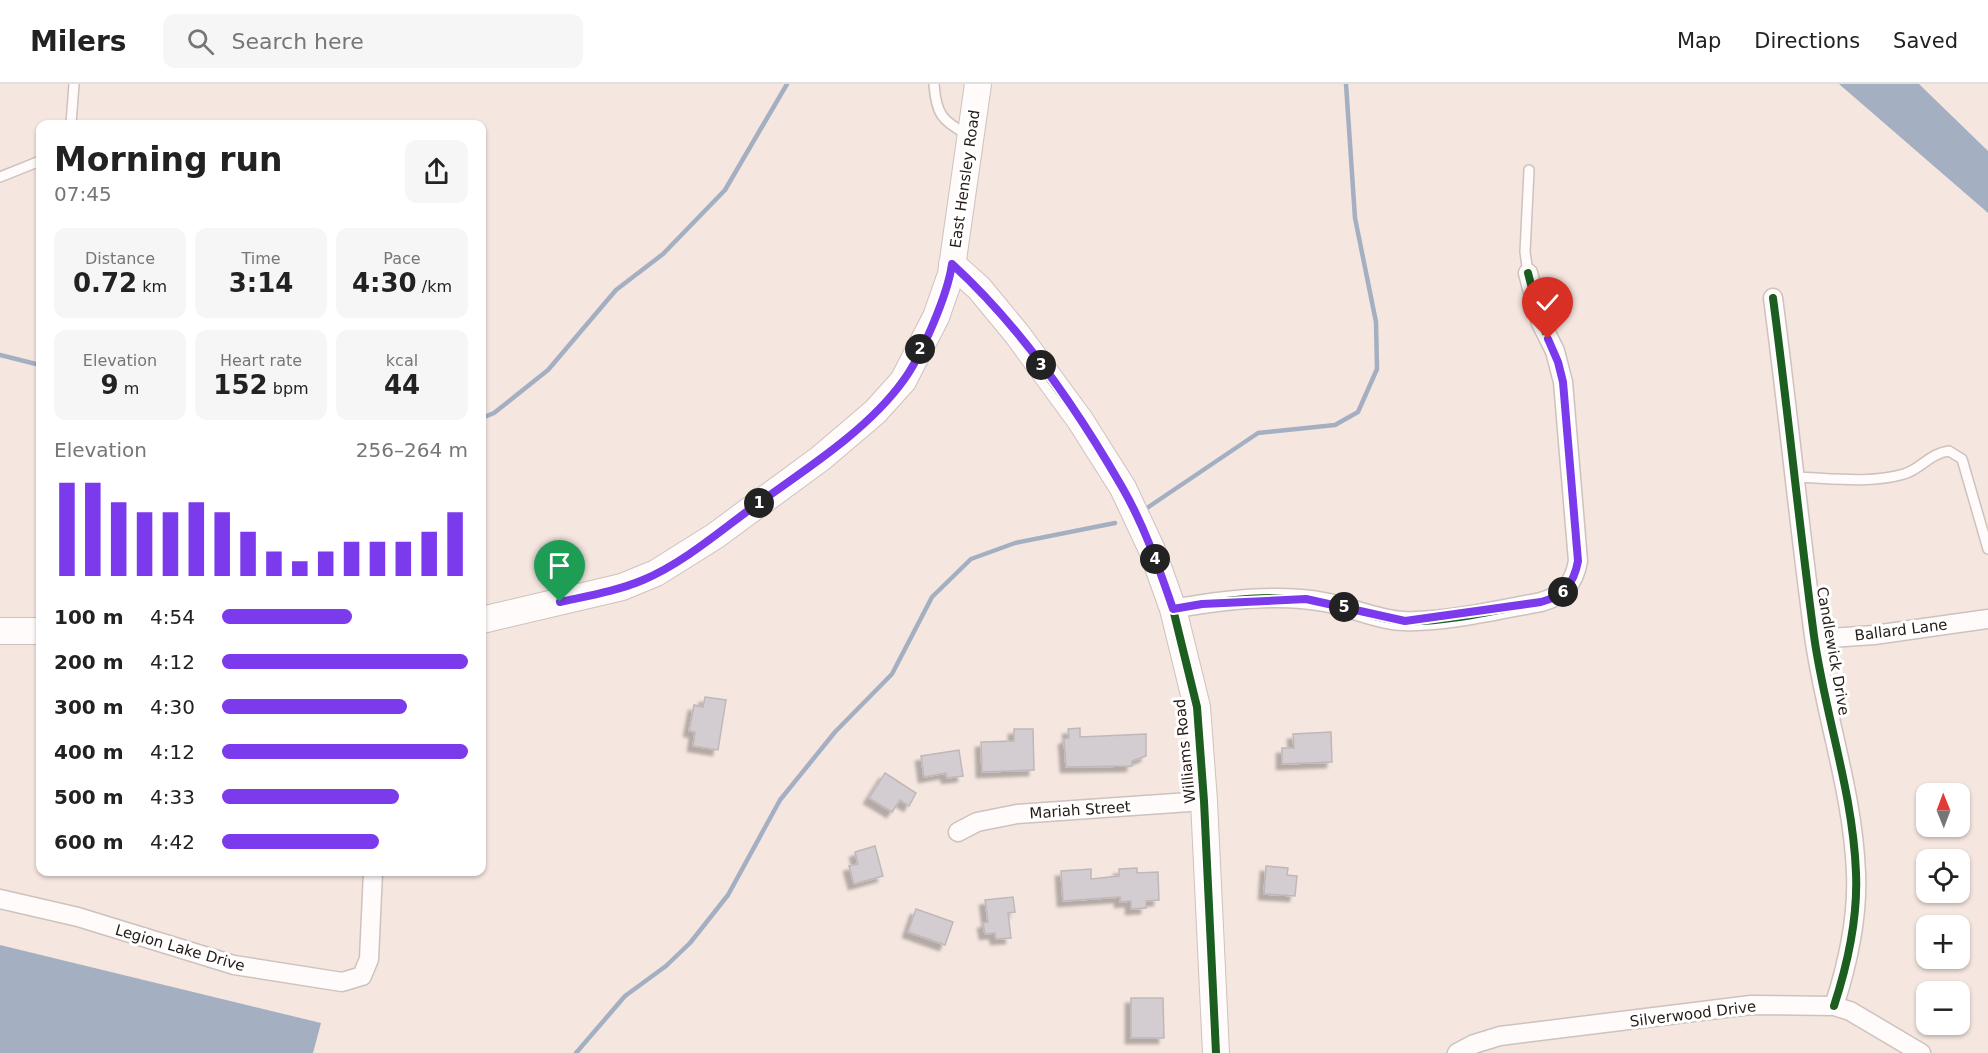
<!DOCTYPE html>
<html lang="en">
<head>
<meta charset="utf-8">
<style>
	:root { --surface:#fff; --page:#f6f6f6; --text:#222; --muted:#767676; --line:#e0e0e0; --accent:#7c3aed }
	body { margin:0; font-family:"DejaVu Sans",sans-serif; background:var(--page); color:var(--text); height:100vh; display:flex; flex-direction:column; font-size:22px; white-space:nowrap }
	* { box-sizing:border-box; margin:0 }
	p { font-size:20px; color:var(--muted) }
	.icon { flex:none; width:33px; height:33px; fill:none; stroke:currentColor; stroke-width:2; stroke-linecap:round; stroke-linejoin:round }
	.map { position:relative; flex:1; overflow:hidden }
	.drawer { position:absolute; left:36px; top:36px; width:450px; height:756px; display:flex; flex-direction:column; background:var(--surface); border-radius:12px; box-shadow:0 2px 4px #0004 }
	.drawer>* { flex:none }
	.needle { width:39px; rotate:359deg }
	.tools { position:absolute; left:1916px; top:699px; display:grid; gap:12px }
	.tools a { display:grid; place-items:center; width:54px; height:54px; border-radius:12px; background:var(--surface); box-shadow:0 2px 4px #0004; font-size:30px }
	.pin { position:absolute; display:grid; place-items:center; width:51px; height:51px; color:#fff; margin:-62px -26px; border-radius:50% 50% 50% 0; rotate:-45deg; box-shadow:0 0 6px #0007 }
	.pin .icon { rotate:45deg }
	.km { position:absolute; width:30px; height:30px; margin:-15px; border-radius:50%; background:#222; color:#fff; font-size:16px; line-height:30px; text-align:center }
	.round { display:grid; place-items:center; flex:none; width:63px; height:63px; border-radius:12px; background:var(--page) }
	.summary { display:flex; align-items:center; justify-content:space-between; height:102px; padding:0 18px }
	h1 { font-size:33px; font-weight:800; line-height:45px }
	.figures { display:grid; grid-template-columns:repeat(3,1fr); gap:9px; height:102px; padding:6px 18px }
	.figures div { display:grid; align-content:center; border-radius:12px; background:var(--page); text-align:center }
	.figures b { font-size:26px; font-weight:800 }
	.figures small { font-size:16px; font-weight:400 }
	.figures p { font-size:16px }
	.chart { height:168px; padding:12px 18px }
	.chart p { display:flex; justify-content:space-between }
	.chart svg { width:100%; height:108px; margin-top:6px; stroke:var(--accent); stroke-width:6 }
	ul { padding:0 18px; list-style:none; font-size:20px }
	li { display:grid; grid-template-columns:96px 72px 1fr; align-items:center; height:45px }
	li i { height:15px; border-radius:8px; background:var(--accent) }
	header { display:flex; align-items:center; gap:36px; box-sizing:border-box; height:84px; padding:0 30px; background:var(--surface); border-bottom:2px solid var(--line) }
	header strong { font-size:28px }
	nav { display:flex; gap:33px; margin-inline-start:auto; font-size:21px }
	.search { width:420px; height:54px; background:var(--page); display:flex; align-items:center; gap:15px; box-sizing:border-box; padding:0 21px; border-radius:12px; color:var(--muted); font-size:22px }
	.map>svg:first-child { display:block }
</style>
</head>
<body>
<header>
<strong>Milers</strong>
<div class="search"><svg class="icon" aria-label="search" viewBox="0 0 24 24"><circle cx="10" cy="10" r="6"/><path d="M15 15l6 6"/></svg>Search here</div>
<nav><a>Map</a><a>Directions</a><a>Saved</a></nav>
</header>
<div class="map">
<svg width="1988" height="969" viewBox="0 0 1988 969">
	<defs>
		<filter id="shadow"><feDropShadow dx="-5.5" dy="5.5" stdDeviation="1.5" flood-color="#0004"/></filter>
	</defs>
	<rect width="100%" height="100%" fill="#f5e6e0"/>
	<!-- water -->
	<path fill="#a4b0c2" d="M 1839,0 L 1919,0 L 1988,67 L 1988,129 Z
		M 0,861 L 321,939 L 313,969 L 0,969 Z"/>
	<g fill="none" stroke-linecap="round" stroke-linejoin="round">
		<!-- stream -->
		<path stroke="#a4b0c2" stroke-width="4.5" d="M 0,271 L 40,281
			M 482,334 L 494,329 L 548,286 L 616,206 L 663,170 L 725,106 L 787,0
			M 1147,424 L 1258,349 L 1335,341 L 1358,328 L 1377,285 L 1376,238 L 1355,134 L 1346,0
			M 576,969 L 625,912 L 666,882 L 690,859 L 728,811 L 780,716 L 835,648 L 892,590 L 932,513 L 971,475 L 1015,459 L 1115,439"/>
	</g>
	<!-- building -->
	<path fill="#d3ccd0" stroke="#bfb8ba" stroke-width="1.5" filter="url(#shadow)" d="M 705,613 L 726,616 L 718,666 L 693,662 L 695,648 L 689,647 L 694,621 L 703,623 Z
		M 1080,644 L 1080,653 L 1146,650 L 1146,672 L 1132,677 L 1132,682 L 1066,683 L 1064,655 L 1069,654 L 1068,645 Z
		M 1014,645 L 1033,645 L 1034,686 L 982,688 L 981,658 L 1014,657 Z
		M 1331,648 L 1332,678 L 1282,680 L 1282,664 L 1294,664 L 1293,650 Z
		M 959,666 L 963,692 L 947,694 L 946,689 L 924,693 L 921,672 Z
		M 885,689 L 916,709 L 909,722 L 900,716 L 892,728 L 869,714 Z
		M 875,762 L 883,792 L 854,800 L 849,782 L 858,780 L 855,768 Z
		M 1266,782 L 1288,784 L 1287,791 L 1297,792 L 1295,812 L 1264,810 Z
		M 1137,784 L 1137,789 L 1158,788 L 1159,816 L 1146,817 L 1146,824 L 1131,825 L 1131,817 L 1120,818 L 1120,813 L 1063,817 L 1061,787 L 1091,785 L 1091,795 L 1119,792 L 1119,785 Z
		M 1013,813 L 1015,828 L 1008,829 L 1011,854 L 996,855 L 995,849 L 985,850 L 983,839 L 988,838 L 985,816 Z
		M 916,825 L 953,838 L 945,861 L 908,848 Z
		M 1131,914 L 1163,914 L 1164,954 L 1131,954 Z"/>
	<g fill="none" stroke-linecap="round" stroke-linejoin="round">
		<defs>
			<path id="lane" d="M 934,0 C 936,30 942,37 968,51
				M 71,40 L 74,0
				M 0,93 L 40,77
				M 1528,189 L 1525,168 L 1529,86
				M 1795,393 C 1830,394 1870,400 1904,390 C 1921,385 1930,369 1949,367 L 1962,375 L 1988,465"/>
			<path id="street" d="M 1773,214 C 1788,327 1799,440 1814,552 C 1825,631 1853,708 1856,789 C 1858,834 1848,879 1834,922
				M 1173,525 C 1221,516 1276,509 1324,518 C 1351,523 1377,536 1404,537 C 1442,539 1503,525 1541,518 C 1563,512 1574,500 1578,477 L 1563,298 L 1555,267 L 1541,239 L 1528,189
				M 1815,555 L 1874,551 L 1988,535
				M 958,748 L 977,738 L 1017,730 L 1204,717
				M 0,815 L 78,833 L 234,881 L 342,898 L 362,892 L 369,875 L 373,788
				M 1457,969 L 1474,960 L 1500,952 L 1751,921 L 1834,922 L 1850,927 L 1921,969"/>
			<path id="secondary" d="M 952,180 L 979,204 L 1017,250 L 1080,336 L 1123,404 L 1152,466 L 1173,525 L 1197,623 L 1204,717 L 1216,969
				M 482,536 L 622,503 L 656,489 L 715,452 L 821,374 L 875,328 L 903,297 L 936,233 L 951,190 L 978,0
				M 0,547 L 40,547"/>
		</defs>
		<!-- lane casing -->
		<use href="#lane" stroke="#cdc2bd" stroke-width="12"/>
		<!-- street casing -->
		<use href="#street" stroke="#cdc2bd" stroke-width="21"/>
		<!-- secondary casing -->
		<use href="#secondary" stroke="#cdc2bd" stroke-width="28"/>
		<!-- lane -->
		<use href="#lane" stroke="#fefbfa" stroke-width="9"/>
		<!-- street -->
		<use href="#street" stroke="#fefbfa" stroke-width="18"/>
		<!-- secondary -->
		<use href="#secondary" stroke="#fefbfa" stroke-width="26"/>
		<defs>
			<path id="cycleway" d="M 952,180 L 979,204 L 1017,250 L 1080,336 L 1123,404 L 1152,466 L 1173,525 L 1197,623 L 1204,717 L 1216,969
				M 1773,214 C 1788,327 1799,440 1814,552 C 1825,631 1853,708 1856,789 C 1858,834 1848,879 1834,922
				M 1173,525 C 1221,516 1276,509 1324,518 C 1351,523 1377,536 1404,537 C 1442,539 1503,525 1541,518 C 1563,512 1574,500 1578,477 L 1563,298 L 1555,267 L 1541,239 L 1528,189"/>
		</defs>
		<!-- cycleway casing -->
		<use href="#cycleway" stroke="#fff" stroke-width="11"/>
		<!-- cycleway -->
		<use href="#cycleway" stroke="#1b5e20" stroke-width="8"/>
	</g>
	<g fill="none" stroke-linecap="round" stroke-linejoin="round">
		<defs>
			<path id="route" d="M 560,518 C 587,512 617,507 643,496 C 683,479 719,448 753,423 C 803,387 867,347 903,297 C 921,273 948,210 952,180 C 1020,242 1076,323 1122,403 C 1144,441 1159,484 1173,525 L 1202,520 L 1306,515 L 1405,537 L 1541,518 C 1563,512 1574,500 1578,477 L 1563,298 L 1558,278 L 1548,255"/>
		</defs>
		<!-- route casing -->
		<use href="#route" stroke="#fff" stroke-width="12"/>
		<!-- route -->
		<use href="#route" stroke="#7c3aed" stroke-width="8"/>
	</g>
	<g text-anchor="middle" stroke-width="6" stroke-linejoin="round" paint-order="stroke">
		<!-- street labels -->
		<g font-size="15" fill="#241a16" stroke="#fff">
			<text transform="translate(965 95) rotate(-82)" y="5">East Hensley Road</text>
			<text transform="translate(1901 546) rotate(-7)" y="5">Ballard Lane</text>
			<text transform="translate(1833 567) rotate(80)" y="5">Candlewick Drive</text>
			<text transform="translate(1185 667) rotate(-96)" y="5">Williams Road</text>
			<text transform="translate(1080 726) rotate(-4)" y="5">Mariah Street</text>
			<text transform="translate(180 864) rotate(16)" y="5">Legion Lake Drive</text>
			<text transform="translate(1693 930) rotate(-7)" y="5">Silverwood Drive</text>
		</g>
	</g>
</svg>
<div class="tools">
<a><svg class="needle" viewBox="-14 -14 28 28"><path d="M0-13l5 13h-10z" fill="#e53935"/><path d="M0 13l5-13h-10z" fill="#767676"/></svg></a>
<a><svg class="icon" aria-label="locate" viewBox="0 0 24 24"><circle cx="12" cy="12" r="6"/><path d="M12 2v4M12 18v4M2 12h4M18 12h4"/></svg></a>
<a>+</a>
<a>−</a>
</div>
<div class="pin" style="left:560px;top:518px;background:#1e9e55"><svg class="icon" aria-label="arrive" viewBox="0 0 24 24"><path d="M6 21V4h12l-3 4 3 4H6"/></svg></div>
<div class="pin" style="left:1548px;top:255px;background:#d93025"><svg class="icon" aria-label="check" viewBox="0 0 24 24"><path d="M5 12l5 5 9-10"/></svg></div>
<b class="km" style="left:759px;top:419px">1</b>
<b class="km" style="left:920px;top:265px">2</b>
<b class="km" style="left:1041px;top:281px">3</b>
<b class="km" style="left:1155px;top:475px">4</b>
<b class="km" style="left:1344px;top:523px">5</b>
<b class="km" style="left:1563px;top:508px">6</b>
<section class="drawer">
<div class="summary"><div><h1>Morning run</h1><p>07:45</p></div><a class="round"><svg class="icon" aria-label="share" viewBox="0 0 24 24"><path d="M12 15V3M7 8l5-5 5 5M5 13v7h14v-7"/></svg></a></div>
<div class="figures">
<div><p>Distance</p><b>0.72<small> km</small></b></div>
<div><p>Time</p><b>3:14</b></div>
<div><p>Pace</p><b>4:30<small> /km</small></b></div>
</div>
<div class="figures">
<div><p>Elevation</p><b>9<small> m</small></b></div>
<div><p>Heart rate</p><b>152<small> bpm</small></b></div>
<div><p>kcal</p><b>44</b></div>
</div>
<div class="chart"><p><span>Elevation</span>256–264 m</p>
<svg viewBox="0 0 160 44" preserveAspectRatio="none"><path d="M5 44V6M15 44V6M25 44V14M35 44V18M45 44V18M55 44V14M65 44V18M75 44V26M85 44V34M95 44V38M105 44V34M115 44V30M125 44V30M135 44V30M145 44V26M155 44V18"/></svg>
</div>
<ul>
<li><b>100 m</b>4:54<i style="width:53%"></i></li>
<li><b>200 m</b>4:12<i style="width:100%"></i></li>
<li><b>300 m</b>4:30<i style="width:75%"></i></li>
<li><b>400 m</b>4:12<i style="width:100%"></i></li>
<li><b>500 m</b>4:33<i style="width:72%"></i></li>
<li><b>600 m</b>4:42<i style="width:64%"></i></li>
</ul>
</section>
</div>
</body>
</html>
